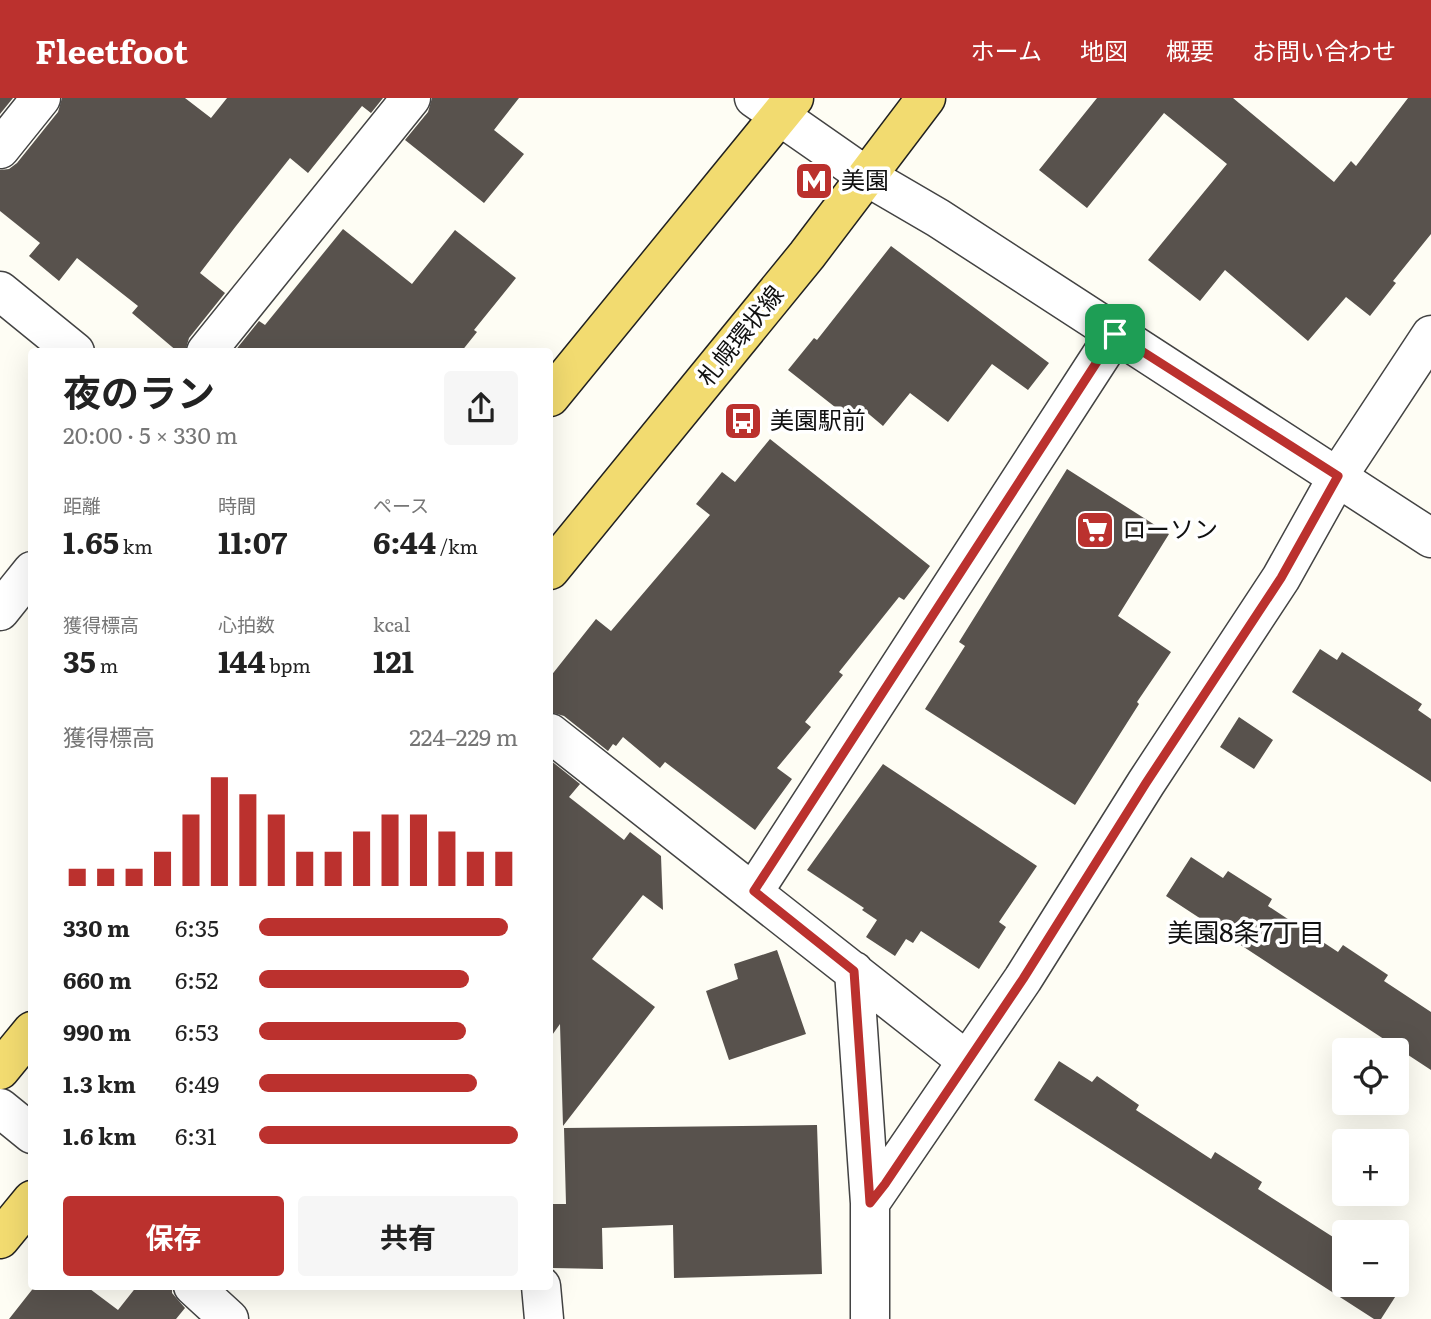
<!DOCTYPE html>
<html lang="ja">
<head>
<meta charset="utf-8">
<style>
	:root { --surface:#fff; --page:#f6f6f6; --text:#222; --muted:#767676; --accent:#bb312e }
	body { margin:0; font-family:Literata,"Noto Sans JP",serif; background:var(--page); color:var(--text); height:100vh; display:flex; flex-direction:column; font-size:26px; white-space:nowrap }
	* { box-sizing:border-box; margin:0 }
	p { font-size:23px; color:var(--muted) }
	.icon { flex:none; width:38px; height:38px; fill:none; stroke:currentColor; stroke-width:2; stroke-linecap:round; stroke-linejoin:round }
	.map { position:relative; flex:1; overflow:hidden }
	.details { position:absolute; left:28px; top:250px; width:525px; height:942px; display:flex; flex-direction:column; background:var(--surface); border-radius:7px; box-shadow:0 7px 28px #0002 }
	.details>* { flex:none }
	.buttons { position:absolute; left:1332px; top:940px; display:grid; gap:14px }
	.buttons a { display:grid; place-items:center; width:77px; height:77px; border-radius:7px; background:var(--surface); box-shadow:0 7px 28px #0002; font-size:35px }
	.pin { position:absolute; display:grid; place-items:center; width:60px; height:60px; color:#fff; margin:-30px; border-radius:14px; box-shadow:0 4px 10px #0006 }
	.round { display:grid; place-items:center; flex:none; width:74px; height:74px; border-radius:7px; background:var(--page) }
	.headline { display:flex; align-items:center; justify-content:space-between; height:119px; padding:0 35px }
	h1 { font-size:38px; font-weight:700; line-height:52px }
	.stats { display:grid; grid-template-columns:repeat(3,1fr); gap:10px; height:119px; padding:7px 35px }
	.stats div { display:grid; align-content:center }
	.stats b { font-size:30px; font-weight:700 }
	.stats small { font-size:19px; font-weight:400 }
	.stats p { font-size:19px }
	.chart { height:196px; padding:14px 35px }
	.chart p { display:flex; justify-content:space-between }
	.chart svg { width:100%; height:126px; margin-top:7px; stroke:var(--accent); stroke-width:6 }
	.action { display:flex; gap:14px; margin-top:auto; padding:14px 35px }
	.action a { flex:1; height:80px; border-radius:7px; background:var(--accent); color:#fff; font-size:28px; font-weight:700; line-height:80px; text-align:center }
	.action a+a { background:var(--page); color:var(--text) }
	ul { padding:0 35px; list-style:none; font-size:23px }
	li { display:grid; grid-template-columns:112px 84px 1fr; align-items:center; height:52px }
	li i { height:18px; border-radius:9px; background:var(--accent) }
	header { display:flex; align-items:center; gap:42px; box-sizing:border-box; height:98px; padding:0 35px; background:var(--accent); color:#fff }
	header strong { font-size:33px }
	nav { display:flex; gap:38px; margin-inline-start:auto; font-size:24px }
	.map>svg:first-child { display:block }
</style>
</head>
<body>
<header>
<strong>Fleetfoot</strong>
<nav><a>ホーム</a><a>地図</a><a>概要</a><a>お問い合わせ</a></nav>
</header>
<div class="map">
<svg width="1431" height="1221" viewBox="0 0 1431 1221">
	<rect width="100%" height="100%" fill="#fefdf4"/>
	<!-- building -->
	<path fill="#58524d" d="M 0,0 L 13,0 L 0,16 Z
		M 62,0 L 185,0 L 211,20 L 227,0 L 383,0 L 371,15 L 362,8 L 308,75 L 290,60 L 236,128 L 200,175 L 225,195 L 189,240 L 185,254 L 178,254 L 132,215 L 138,208 L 77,160 L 59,183 L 29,158 L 40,145 L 0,113 L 0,72 L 9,71 L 17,65 L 58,14 Z
		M 432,0 L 519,0 L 494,32 L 524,56 L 484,105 L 405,42 L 428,14 Z
		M 1097,0 L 1233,0 L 1334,84 L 1351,63 L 1356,68 L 1408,0 L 1431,0 L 1431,136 L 1393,183 L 1396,185 L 1370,218 L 1346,199 L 1308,243 L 1225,172 L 1200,203 L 1148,162 L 1227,66 L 1164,15 L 1087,110 L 1039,72 Z
		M 343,131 L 412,186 L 455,132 L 516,180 L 474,232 L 477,234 L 461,254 L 234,254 L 259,223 L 265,227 Z
		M 891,148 L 1049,265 L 1028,292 L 992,266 L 948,324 L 910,295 L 883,328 L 864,312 L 854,324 L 788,272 L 814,240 L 817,242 Z
		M 770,341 L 930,468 L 904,502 L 899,499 L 839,574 L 843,577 L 805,624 L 811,629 L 777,670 L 792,681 L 755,732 L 665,664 L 660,670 L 623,639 L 616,648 L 613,646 L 608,653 L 564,618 L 550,614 L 550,579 L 596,521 L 611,533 L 710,417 L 696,406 L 722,374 L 735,384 Z
		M 1067,371 L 1169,436 L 1118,518 L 1171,554 L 1137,604 L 1139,606 L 1075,707 L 925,611 L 965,548 L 959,544 Z
		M 1320,551 L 1337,562 L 1342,554 L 1422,606 L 1418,612 L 1431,621 L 1431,684 L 1292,594 Z
		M 1239,619 L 1273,642 L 1254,671 L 1220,649 Z
		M 550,662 L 580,686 L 569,699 L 624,742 L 630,734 L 661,758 L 663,812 L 643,797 L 592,861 L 655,909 L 563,1028 L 560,926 L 550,940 Z
		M 883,666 L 1037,768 L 999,824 L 1006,829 L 979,871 L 921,833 L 913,845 L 906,841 L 895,858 L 866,839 L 877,822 L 862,812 L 864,810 L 807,772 Z
		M 1191,759 L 1223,780 L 1228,773 L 1272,801 L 1268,808 L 1338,854 L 1343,847 L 1388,877 L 1384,883 L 1431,914 L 1431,972 L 1166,798 Z
		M 777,852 L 806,936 L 729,962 L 706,893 L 738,881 L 734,866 Z
		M 1059,963 L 1092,984 L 1097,978 L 1139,1007 L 1136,1012 L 1211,1061 L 1215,1054 L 1262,1084 L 1258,1091 L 1344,1146 L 1344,1186 L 1396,1186 L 1396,1180 L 1404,1185 L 1381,1221 L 1374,1221 L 1034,1002 Z
		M 817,1027 L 822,1176 L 674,1180 L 673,1127 L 602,1130 L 603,1171 L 553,1170 L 552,1106 L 566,1106 L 564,1030 Z
		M 35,1188 L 86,1188 L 118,1212 L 137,1188 L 172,1188 L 172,1195 L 185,1210 L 176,1221 L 9,1221 Z"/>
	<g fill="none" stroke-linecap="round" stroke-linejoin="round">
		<defs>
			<path id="minor" d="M 0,51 L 41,0
				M 0,193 L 75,254
				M 206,254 L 411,0
				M 0,513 L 32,473
				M 550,635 L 967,963
				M 754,793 L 1115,236
				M 854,873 L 870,1105 L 870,1221
				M 0,1010 L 32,1036
				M 870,1105 L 1023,881 L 1146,685 L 1281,480 L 1338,378 L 1431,237
				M 193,1188 L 229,1221
				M 541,1188 L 544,1221"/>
			<path id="tertiary" d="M 754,0 L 866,78 L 938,120 L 1431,440"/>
			<path id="primary" d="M 550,299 L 794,0
				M 550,472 L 807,157 L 926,0
				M 0,972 L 32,933
				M 0,1141 L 32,1102"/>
		</defs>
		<!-- minor casing -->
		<use href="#minor" stroke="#434343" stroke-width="41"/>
		<!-- tertiary casing -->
		<use href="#tertiary" stroke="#434343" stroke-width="41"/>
		<!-- primary casing -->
		<use href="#primary" stroke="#212121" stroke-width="41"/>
		<!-- minor -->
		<use href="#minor" stroke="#fff" stroke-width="38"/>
		<!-- tertiary -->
		<use href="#tertiary" stroke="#fff" stroke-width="38"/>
		<!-- primary -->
		<use href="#primary" stroke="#f2db70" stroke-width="38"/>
	</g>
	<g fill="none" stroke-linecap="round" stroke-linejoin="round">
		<defs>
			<path id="route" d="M 1115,236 L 1338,378 L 1281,480 L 1146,685 L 1023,881 L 885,1086 L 870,1105 L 854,873 L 754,793 Z"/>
		</defs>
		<!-- route casing -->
		<use href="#route" stroke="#fff" stroke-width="14"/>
		<!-- route -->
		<use href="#route" stroke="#bb312e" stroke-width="9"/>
	</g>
	<!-- icons -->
	<defs>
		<symbol id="metro-square" viewBox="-11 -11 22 22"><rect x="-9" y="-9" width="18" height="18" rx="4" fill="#bb312e" stroke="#fff"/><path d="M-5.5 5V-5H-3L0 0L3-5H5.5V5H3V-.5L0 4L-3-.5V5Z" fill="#fff"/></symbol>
		<symbol id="bus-square" viewBox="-11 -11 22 22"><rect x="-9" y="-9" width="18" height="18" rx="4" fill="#bb312e" stroke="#fff"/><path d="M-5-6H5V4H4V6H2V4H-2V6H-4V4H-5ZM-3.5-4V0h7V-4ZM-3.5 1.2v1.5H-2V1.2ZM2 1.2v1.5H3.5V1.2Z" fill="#fff"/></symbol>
		<symbol id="supermarket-square" viewBox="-11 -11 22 22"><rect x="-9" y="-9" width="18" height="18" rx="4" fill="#bb312e" stroke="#fff"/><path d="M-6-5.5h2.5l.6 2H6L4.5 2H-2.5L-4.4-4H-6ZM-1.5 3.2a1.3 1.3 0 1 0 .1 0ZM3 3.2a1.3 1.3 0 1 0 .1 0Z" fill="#fff"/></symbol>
	</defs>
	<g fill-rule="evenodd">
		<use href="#metro-square" x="792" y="61" width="44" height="44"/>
		<use href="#bus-square" x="721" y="301" width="44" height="44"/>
		<use href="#supermarket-square" x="1073" y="410" width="44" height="44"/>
	</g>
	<g text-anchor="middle" stroke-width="7" stroke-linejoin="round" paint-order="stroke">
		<!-- poi labels -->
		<g font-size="24" fill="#101010" stroke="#fff" text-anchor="start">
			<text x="841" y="91">美園</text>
			<text x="770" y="331">美園駅前</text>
			<text x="1122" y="440">ローソン</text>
		</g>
		<!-- street labels -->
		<g font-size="24" fill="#101010" stroke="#fff">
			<text transform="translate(741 238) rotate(-51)" y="8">札幌環状線</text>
		</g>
		<!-- neighbourhood labels -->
		<g font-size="26" fill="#101010" stroke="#fff">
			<text x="1246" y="844">美園8条7丁目</text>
		</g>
	</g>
</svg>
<div class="buttons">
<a><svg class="icon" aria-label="locate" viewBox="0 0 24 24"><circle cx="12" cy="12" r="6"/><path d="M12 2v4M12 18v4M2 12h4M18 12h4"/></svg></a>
<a>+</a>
<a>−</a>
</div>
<div class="pin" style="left:1115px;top:236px;background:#1e9e55"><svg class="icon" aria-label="arrive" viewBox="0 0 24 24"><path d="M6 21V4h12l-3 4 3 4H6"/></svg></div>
<section class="details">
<div class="headline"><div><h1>夜のラン</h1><p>20:00 · 5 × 330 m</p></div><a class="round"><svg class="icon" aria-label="share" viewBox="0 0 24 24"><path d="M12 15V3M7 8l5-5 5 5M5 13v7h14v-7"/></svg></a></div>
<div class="stats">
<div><p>距離</p><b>1.65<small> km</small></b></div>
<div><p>時間</p><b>11:07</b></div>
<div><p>ペース</p><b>6:44<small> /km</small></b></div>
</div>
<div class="stats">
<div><p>獲得標高</p><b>35<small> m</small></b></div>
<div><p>心拍数</p><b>144<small> bpm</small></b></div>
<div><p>kcal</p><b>121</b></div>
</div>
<div class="chart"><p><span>獲得標高</span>224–229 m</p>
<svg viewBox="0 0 160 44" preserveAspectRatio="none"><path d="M5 44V38M15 44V38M25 44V38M35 44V32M45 44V19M55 44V6M65 44V12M75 44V19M85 44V32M95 44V32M105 44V25M115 44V19M125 44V19M135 44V25M145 44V32M155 44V32"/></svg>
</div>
<ul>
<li><b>330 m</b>6:35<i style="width:96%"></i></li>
<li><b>660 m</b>6:52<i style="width:81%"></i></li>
<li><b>990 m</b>6:53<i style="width:80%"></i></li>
<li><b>1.3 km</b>6:49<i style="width:84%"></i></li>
<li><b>1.6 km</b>6:31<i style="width:100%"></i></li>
</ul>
<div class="action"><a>保存</a><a>共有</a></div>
</section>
</div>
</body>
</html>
